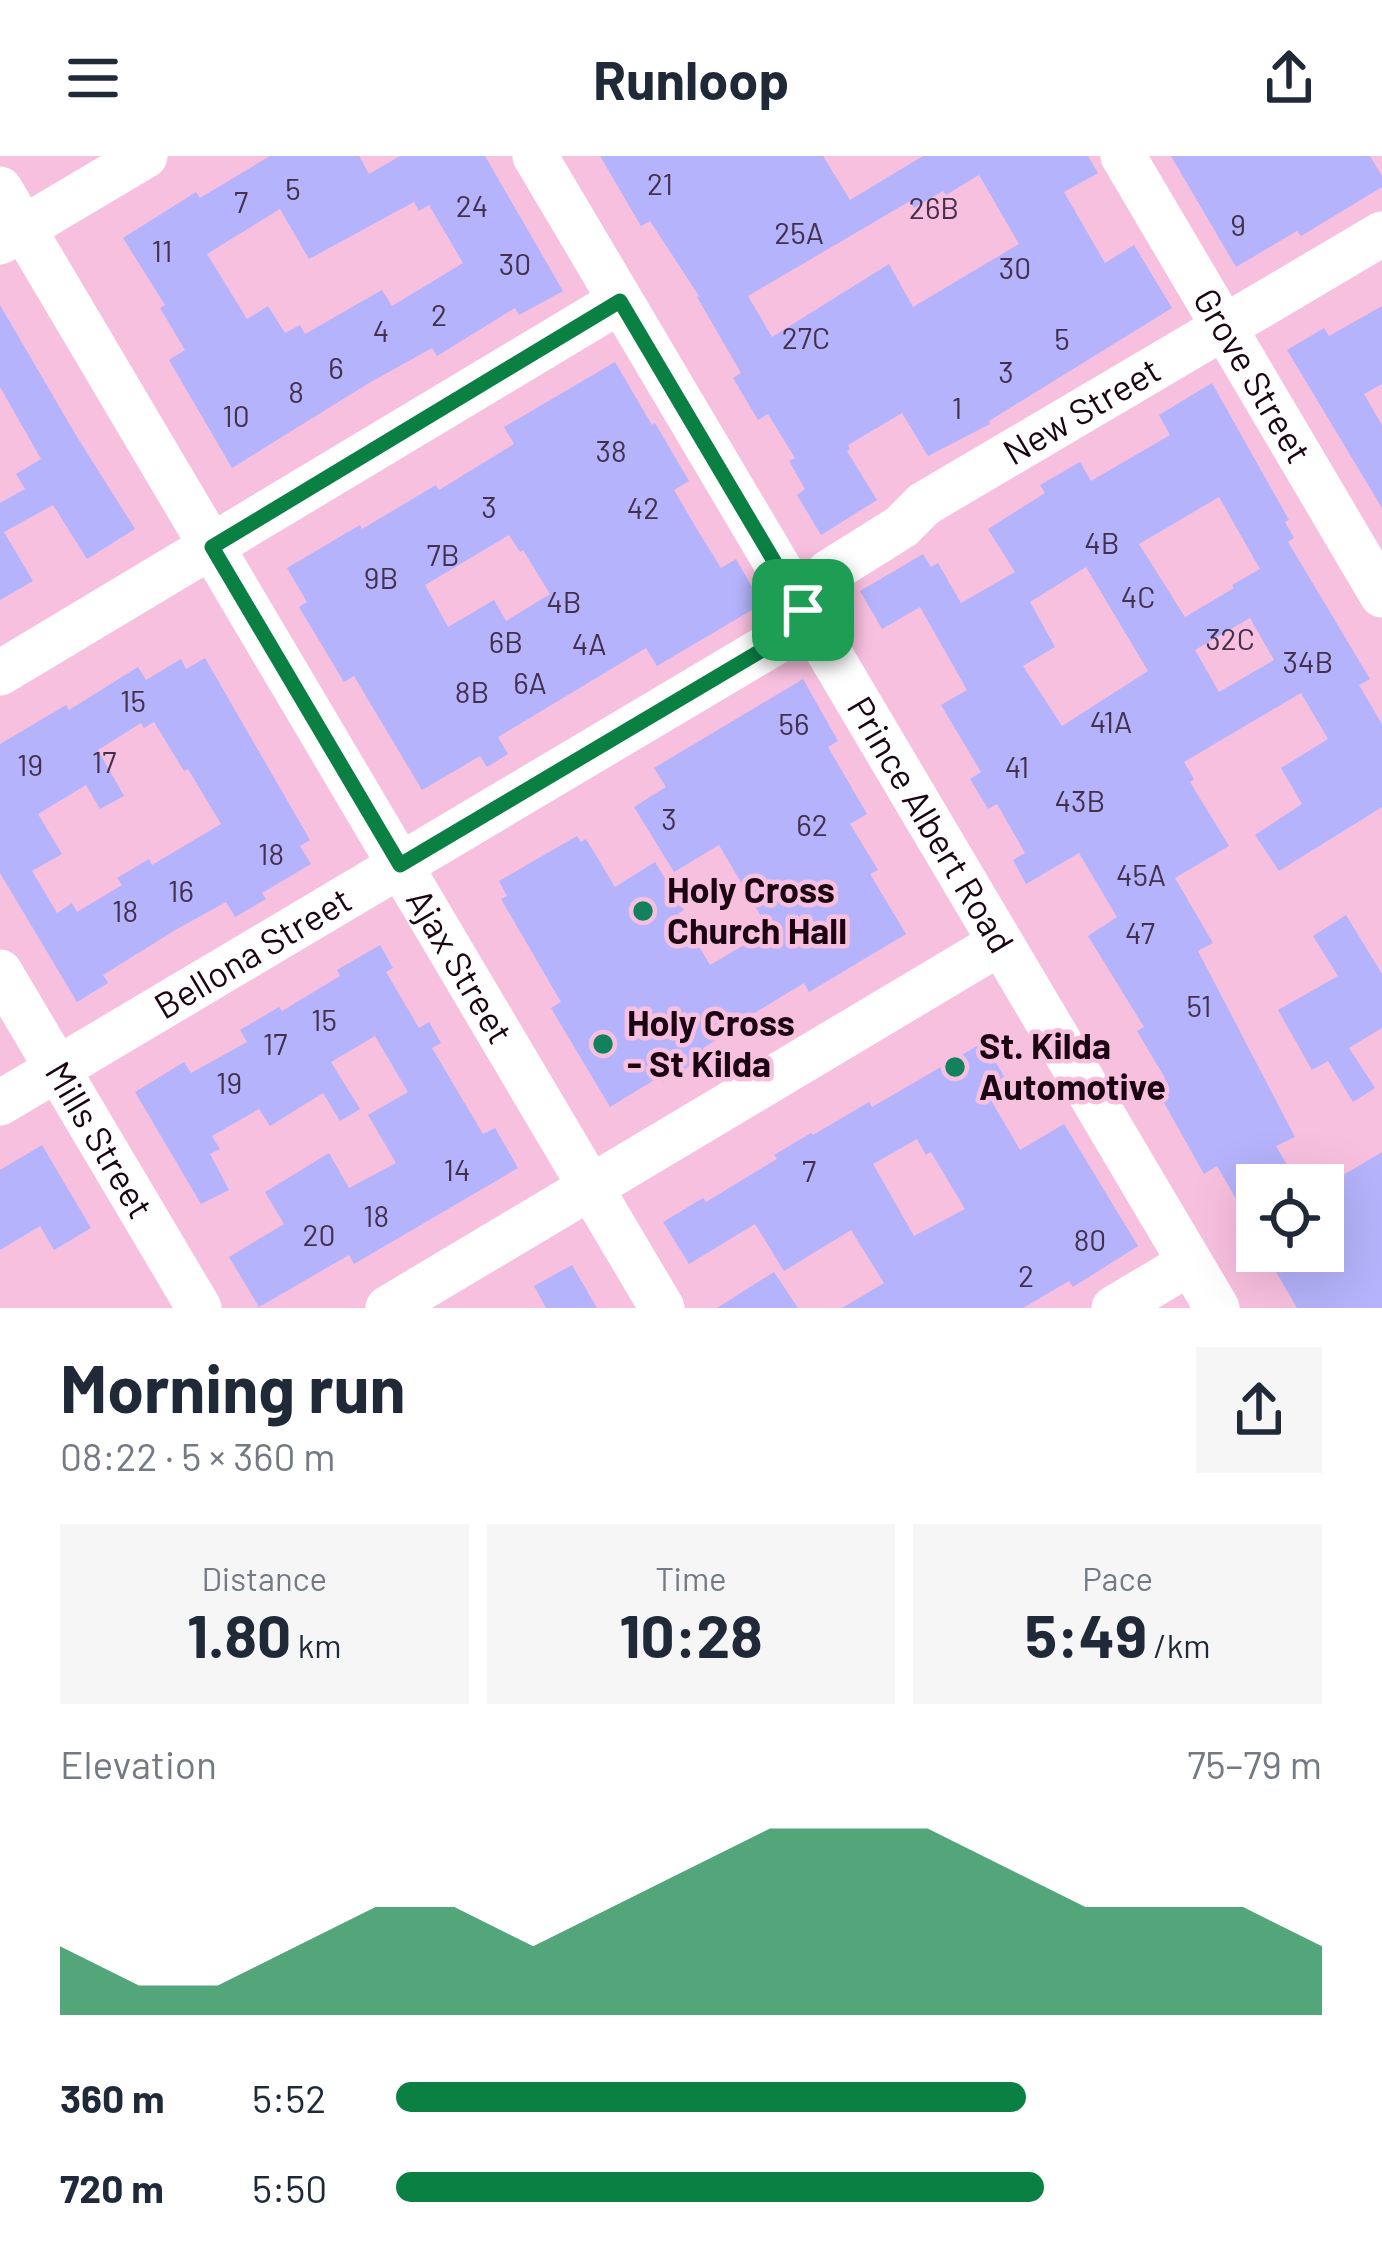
<!DOCTYPE html>
<html lang="en">
<head>
<meta charset="utf-8">
<style>
	:root { --surface:#fff; --page:#f6f6f7; --text:#1f2937; --muted:#747a83; --accent:#0b8043 }
	body { margin:0; font-family:Barlow,sans-serif; background:var(--page); color:var(--text); height:100vh; display:flex; flex-direction:column; font-size:45px; white-space:nowrap }
	* { box-sizing:border-box; margin:0 }
	p { font-size:39px; color:var(--muted) }
	.icon { flex:none; width:66px; height:66px; fill:none; stroke:currentColor; stroke-width:2; stroke-linecap:round; stroke-linejoin:round }
	.map { position:relative; height:1152px; overflow:hidden }
	.drawer { display:flex; flex-direction:column; background:var(--surface); flex:1 }
	.drawer>* { flex:none }
	.buttons { position:absolute; left:1236px; top:1008px; display:grid; gap:24px }
	.buttons a { display:grid; place-items:center; width:108px; height:108px; border-radius:0px; background:var(--surface); box-shadow:0 12px 48px #0002; font-size:60px }
	.pin { position:absolute; display:grid; place-items:center; width:102px; height:102px; color:#fff; margin:-51px; border-radius:24px; box-shadow:0 6px 18px #0006 }
	.round { display:grid; place-items:center; flex:none; width:126px; height:126px; border-radius:0px; background:var(--page) }
	.head { display:flex; align-items:center; justify-content:space-between; height:204px; padding:0 60px }
	h1 { font-size:66px; font-weight:700; line-height:90px }
	.metrics { display:grid; grid-template-columns:repeat(3,1fr); gap:18px; height:204px; padding:12px 60px }
	.metrics div { display:grid; align-content:center; border-radius:0px; background:var(--page); text-align:center }
	.metrics b { font-size:60px; font-weight:700 }
	.metrics small { font-size:33px; font-weight:400 }
	.metrics p { font-size:33px }
	.chart { height:336px; padding:24px 60px }
	.chart p { display:flex; justify-content:space-between }
	.chart svg { width:100%; height:216px; margin-top:12px; fill:var(--accent); opacity:.7 }
	ul { padding:0 60px; list-style:none; font-size:39px }
	li { display:grid; grid-template-columns:192px 144px 1fr; align-items:center; height:90px }
	li i { height:30px; border-radius:15px; background:var(--accent) }
	header { display:flex; justify-content:space-between; align-items:center; height:156px; padding:0 60px; background:var(--surface); font-size:54px; font-weight:700 }
	.map>svg:first-child { display:block }
</style>
</head>
<body>
<header><svg class="icon" aria-label="menu" viewBox="0 0 24 24"><path d="M4 6h16M4 12h16M4 18h16"/></svg>Runloop<svg class="icon" aria-label="share" viewBox="0 0 24 24"><path d="M12 15V3M7 8l5-5 5 5M5 13v7h14v-7"/></svg></header>
<div class="map">
<svg width="1382" height="1152" viewBox="0 0 1382 1152">
	<rect width="100%" height="100%" fill="#f8c0df"/>
	<!-- building -->
	<path fill="#b4b3fb" fill-rule="evenodd" d="M 270,0 L 359,0 L 369,18 L 400,0 L 485,0 L 563,135 L 519,159 L 515,152 L 437,200 L 432,192 L 369,227 L 232,312 L 169,204 L 185,194 L 160,152 L 165,149 L 123,82 L 196,36 L 200,42 ZM 414,46 L 419,55 L 429,49 L 463,107 L 392,150 L 382,134 L 305,178 L 300,169 L 285,177 L 268,150 L 247,163 L 207,98 L 280,53 L 309,103 Z
		M 600,0 L 823,0 L 850,44 L 923,0 L 1088,0 L 1098,17 L 1064,36 L 1105,107 L 1134,89 L 1172,152 L 989,265 L 990,268 L 928,300 L 902,257 L 848,289 L 850,293 L 847,295 L 877,344 L 821,379 L 797,339 L 805,333 L 789,305 L 795,302 L 768,258 L 758,264 L 733,222 L 741,217 L 697,141 L 699,140 L 650,65 L 641,70 ZM 979,19 L 1019,88 L 913,151 L 889,108 L 772,181 L 748,140 L 910,45 L 914,52 L 943,35 L 946,39 Z
		M 1171,0 L 1370,0 L 1382,20 L 1382,31 L 1301,80 L 1297,75 L 1236,111 Z
		M 0,149 L 77,281 L 135,373 L 87,403 L 53,349 L 4,376 L 33,425 L 0,444 L 0,347 L 25,333 L 16,318 L 41,303 L 0,231 Z
		M 1382,150 L 1382,228 L 1364,238 L 1382,269 L 1382,352 L 1287,194 L 1324,172 L 1329,180 Z
		M 615,206 L 652,269 L 655,267 L 689,325 L 674,334 L 698,375 L 721,412 L 736,403 L 762,448 L 657,510 L 646,492 L 498,581 L 508,598 L 487,611 L 480,600 L 422,634 L 354,520 L 344,526 L 299,451 L 307,446 L 287,412 L 360,369 L 362,373 L 436,329 L 439,334 L 514,288 L 504,271 ZM 509,379 L 520,396 L 523,394 L 550,438 L 506,465 L 494,444 L 448,471 L 425,429 Z
		M 1212,227 L 1289,364 L 1285,366 L 1294,382 L 1288,386 L 1370,523 L 1359,529 L 1382,568 L 1382,651 L 1279,715 L 1255,679 L 1302,648 L 1281,612 L 1328,583 L 1301,537 L 1184,606 L 1194,623 L 1190,626 L 1229,690 L 1175,722 L 1213,787 L 1198,795 L 1295,981 L 1276,990 L 1299,1029 L 1257,1029 L 1257,1079 L 1217,1010 L 1204,1018 L 1154,929 L 1165,922 L 1137,875 L 1144,871 L 1088,780 L 1117,761 L 1079,697 L 1026,728 L 1013,704 L 1025,697 L 997,648 L 988,653 L 970,623 L 981,616 L 941,549 L 967,534 L 920,451 L 882,473 L 860,435 L 923,398 L 931,411 L 938,407 L 961,447 L 1015,416 L 988,373 L 1045,337 L 1040,329 L 1080,306 L 1091,325 L 1170,279 L 1159,259 ZM 1219,341 L 1260,413 L 1232,429 L 1234,432 L 1185,461 L 1139,388 ZM 1086,411 L 1148,515 L 1062,570 L 1023,510 L 1055,491 L 1030,446 ZM 1250,462 L 1274,504 L 1219,536 L 1195,494 Z
		M 205,502 L 310,684 L 300,690 L 311,708 L 262,737 L 266,743 L 235,761 L 226,746 L 177,773 L 103,819 L 108,827 L 77,846 L 0,717 L 0,588 L 66,549 L 69,554 L 138,511 L 146,524 L 181,503 L 186,513 ZM 154,566 L 184,615 L 188,613 L 221,668 L 152,709 L 149,703 L 117,722 L 122,729 L 77,756 L 72,747 L 57,757 L 32,715 L 62,698 L 38,658 L 86,629 L 100,653 L 124,640 L 98,594 L 141,567 L 144,572 Z
		M 803,523 L 838,585 L 828,591 L 867,658 L 850,668 L 878,714 L 870,718 L 906,778 L 809,836 L 804,827 L 728,873 L 730,876 L 703,892 L 707,900 L 663,926 L 659,921 L 610,951 L 551,852 L 561,846 L 501,743 L 507,740 L 499,725 L 577,680 L 581,686 L 586,683 L 615,731 L 655,706 L 684,754 L 679,757 L 710,809 L 769,774 L 719,689 L 674,716 L 634,651 L 666,631 L 654,612 Z
		M 1346,759 L 1382,818 L 1382,872 L 1349,892 L 1375,932 L 1353,946 L 1328,905 L 1312,914 L 1278,854 L 1338,820 L 1313,780 Z
		M 380,789 L 393,812 L 386,816 L 419,872 L 429,866 L 441,887 L 432,892 L 483,978 L 495,972 L 518,1012 L 354,1108 L 349,1099 L 259,1151 L 229,1101 L 284,1068 L 265,1036 L 329,997 L 349,1032 L 396,1007 L 368,959 L 408,936 L 375,880 L 331,906 L 360,953 L 340,965 L 323,937 L 270,970 L 259,953 L 212,980 L 220,993 L 210,998 L 229,1034 L 201,1048 L 135,936 L 184,906 L 191,917 L 247,886 L 240,874 L 279,851 L 282,855 L 340,820 L 337,814 Z
		M 984,886 L 1005,922 L 985,934 L 1020,994 L 1064,968 L 1138,1090 L 1073,1131 L 1069,1125 L 1023,1152 L 842,1152 L 884,1127 L 851,1074 L 784,1115 L 755,1068 L 689,1108 L 663,1066 L 703,1042 L 706,1046 L 777,1003 L 774,999 L 811,977 L 813,979 L 869,946 L 872,951 ZM 917,983 L 926,999 L 931,996 L 965,1053 L 914,1080 L 873,1008 Z
		M 42,989 L 91,1072 L 54,1094 L 40,1070 L 0,1094 L 0,1014 Z
		M 1382,996 L 1382,1152 L 1297,1152 L 1264,1095 L 1323,1095 L 1323,1031 Z
		M 572,1109 L 597,1152 L 546,1152 L 534,1130 Z
		M 774,1116 L 798,1152 L 717,1152 Z"/>
	<g fill="none" stroke-linecap="round" stroke-linejoin="round">
		<!-- minor -->
		<g stroke="#fff" stroke-width="45">
			<path id="s1" d="M 535,0 L 1217,1152"/>
			<path id="s2" d="M 1123,0 L 1382,439"/>
			<path id="s3" d="M 0,33 L 662,1152"/>
			<path d="M 0,86 L 145,0"/>
			<path d="M 0,517 L 620,145"/>
			<path id="s4" d="M 0,816 L 199,1152"/>
			<path id="s5" d="M 0,947 L 791,477 L 815,431 L 829,416 L 901,371 L 924,348 L 1382,78"/>
			<path d="M 388,1152 L 1000,787"/>
			<path d="M 1114,1152 L 1190,1107"/>
		</g>
	</g>
	<g fill="none" stroke-linecap="round" stroke-linejoin="round">
		<defs>
			<path id="route" d="M 620,145 L 803,454 L 791,477 L 400,709 L 212,391 Z"/>
		</defs>
		<!-- route casing -->
		<use href="#route" stroke="#fff" stroke-width="24"/>
		<!-- route -->
		<use href="#route" stroke="#0b8043" stroke-width="15"/>
	</g>
	<!-- markers -->
	<g fill="#14815d" stroke="#f8c0df" stroke-width="4.5">
		<circle cx="643" cy="755" r="12"/>
		<circle cx="603" cy="888" r="12"/>
		<circle cx="955" cy="911" r="12"/>
	</g>
	<g text-anchor="middle" stroke-width="9" stroke-linejoin="round" paint-order="stroke">
		<!-- number labels -->
		<g font-size="30" fill="#42304d">
			<text x="660" y="39">21</text>
			<text x="293" y="44">5</text>
			<text x="241" y="57">7</text>
			<text x="472" y="61">24</text>
			<text x="934" y="63">26B</text>
			<text x="1238" y="80">9</text>
			<text x="799" y="88">25A</text>
			<text x="162" y="106">11</text>
			<text x="515" y="119">30</text>
			<text x="1015" y="123">30</text>
			<text x="439" y="170">2</text>
			<text x="381" y="186">4</text>
			<text x="806" y="193">27C</text>
			<text x="1062" y="194">5</text>
			<text x="336" y="223">6</text>
			<text x="1006" y="227">3</text>
			<text x="296" y="247">8</text>
			<text x="957" y="263">1</text>
			<text x="236" y="271">10</text>
			<text x="611" y="306">38</text>
			<text x="489" y="362">3</text>
			<text x="643" y="363">42</text>
			<text x="1102" y="398">4B</text>
			<text x="443" y="410">7B</text>
			<text x="381" y="433">9B</text>
			<text x="1138" y="452">4C</text>
			<text x="564" y="457">4B</text>
			<text x="1230" y="494">32C</text>
			<text x="506" y="497">6B</text>
			<text x="589" y="499">4A</text>
			<text x="1308" y="517">34B</text>
			<text x="530" y="538">6A</text>
			<text x="472" y="547">8B</text>
			<text x="133" y="556">15</text>
			<text x="1111" y="577">41A</text>
			<text x="794" y="579">56</text>
			<text x="104" y="617">17</text>
			<text x="30" y="620">19</text>
			<text x="1017" y="622">41</text>
			<text x="1080" y="656">43B</text>
			<text x="669" y="674">3</text>
			<text x="812" y="680">62</text>
			<text x="271" y="709">18</text>
			<text x="1141" y="730">45A</text>
			<text x="181" y="746">16</text>
			<text x="125" y="766">18</text>
			<text x="1140" y="788">47</text>
			<text x="1199" y="861">51</text>
			<text x="324" y="875">15</text>
			<text x="275" y="899">17</text>
			<text x="229" y="938">19</text>
			<text x="457" y="1025">14</text>
			<text x="809" y="1026">7</text>
			<text x="376" y="1071">18</text>
			<text x="319" y="1090">20</text>
			<text x="1090" y="1095">80</text>
			<text x="1026" y="1131">2</text>
		</g>
		<!-- street labels -->
		<g font-size="36" fill="#1c0513" stroke="#f8c0df">
			<text dy="13" stroke="none"><textPath href="#s2" startOffset="255">Grove Street</textPath></text>
			<text dy="13" stroke="none"><textPath href="#s5" startOffset="1293">New Street</textPath></text>
			<text dy="13" stroke="none"><textPath href="#s1" startOffset="777">Prince Albert Road</textPath></text>
			<text dy="13" stroke="none"><textPath href="#s5" startOffset="294">Bellona Street</textPath></text>
			<text dy="13" stroke="none"><textPath href="#s3" startOffset="903">Ajax Street</textPath></text>
			<text dy="13" stroke="none"><textPath href="#s4" startOffset="195">Mills Street</textPath></text>
		</g>
		<!-- poi labels -->
		<g font-size="36" font-weight="bold" fill="#1c0513" stroke="#f8c0df" text-anchor="start">
			<text x="667" y="747">Holy Cross<tspan x="667" dy="41">Church Hall</tspan></text>
			<text x="627" y="880">Holy Cross<tspan x="627" dy="41">- St Kilda</tspan></text>
			<text x="979" y="903">St. Kilda<tspan x="979" dy="41">Automotive</tspan></text>
		</g>
	</g>
</svg>
<div class="buttons">
<a><svg class="icon" aria-label="locate" viewBox="0 0 24 24"><circle cx="12" cy="12" r="6"/><path d="M12 2v4M12 18v4M2 12h4M18 12h4"/></svg></a>
</div>
<div class="pin" style="left:803px;top:454px;background:#1e9e55"><svg class="icon" aria-label="arrive" viewBox="0 0 24 24"><path d="M6 21V4h12l-3 4 3 4H6"/></svg></div>
</div>
<section class="drawer">
<div class="head"><div><h1>Morning run</h1><p>08:22 · 5 × 360 m</p></div><a class="round"><svg class="icon" aria-label="share" viewBox="0 0 24 24"><path d="M12 15V3M7 8l5-5 5 5M5 13v7h14v-7"/></svg></a></div>
<div class="metrics">
<div><p>Distance</p><b>1.80<small> km</small></b></div>
<div><p>Time</p><b>10:28</b></div>
<div><p>Pace</p><b>5:49<small> /km</small></b></div>
</div>
<div class="chart"><p><span>Elevation</span>75–79 m</p>
<svg viewBox="0 0 160 44" preserveAspectRatio="none"><path d="M0 44V30L10 38L20 38L30 30L40 22L50 22L60 30L70 22L80 14L90 6L100 6L110 6L120 14L130 22L140 22L150 22L160 30V44z"/></svg>
</div>
<ul>
<li><b>360 m</b>5:52<i style="width:68%"></i></li>
<li><b>720 m</b>5:50<i style="width:70%"></i></li>
</ul>
</section>
</body>
</html>
